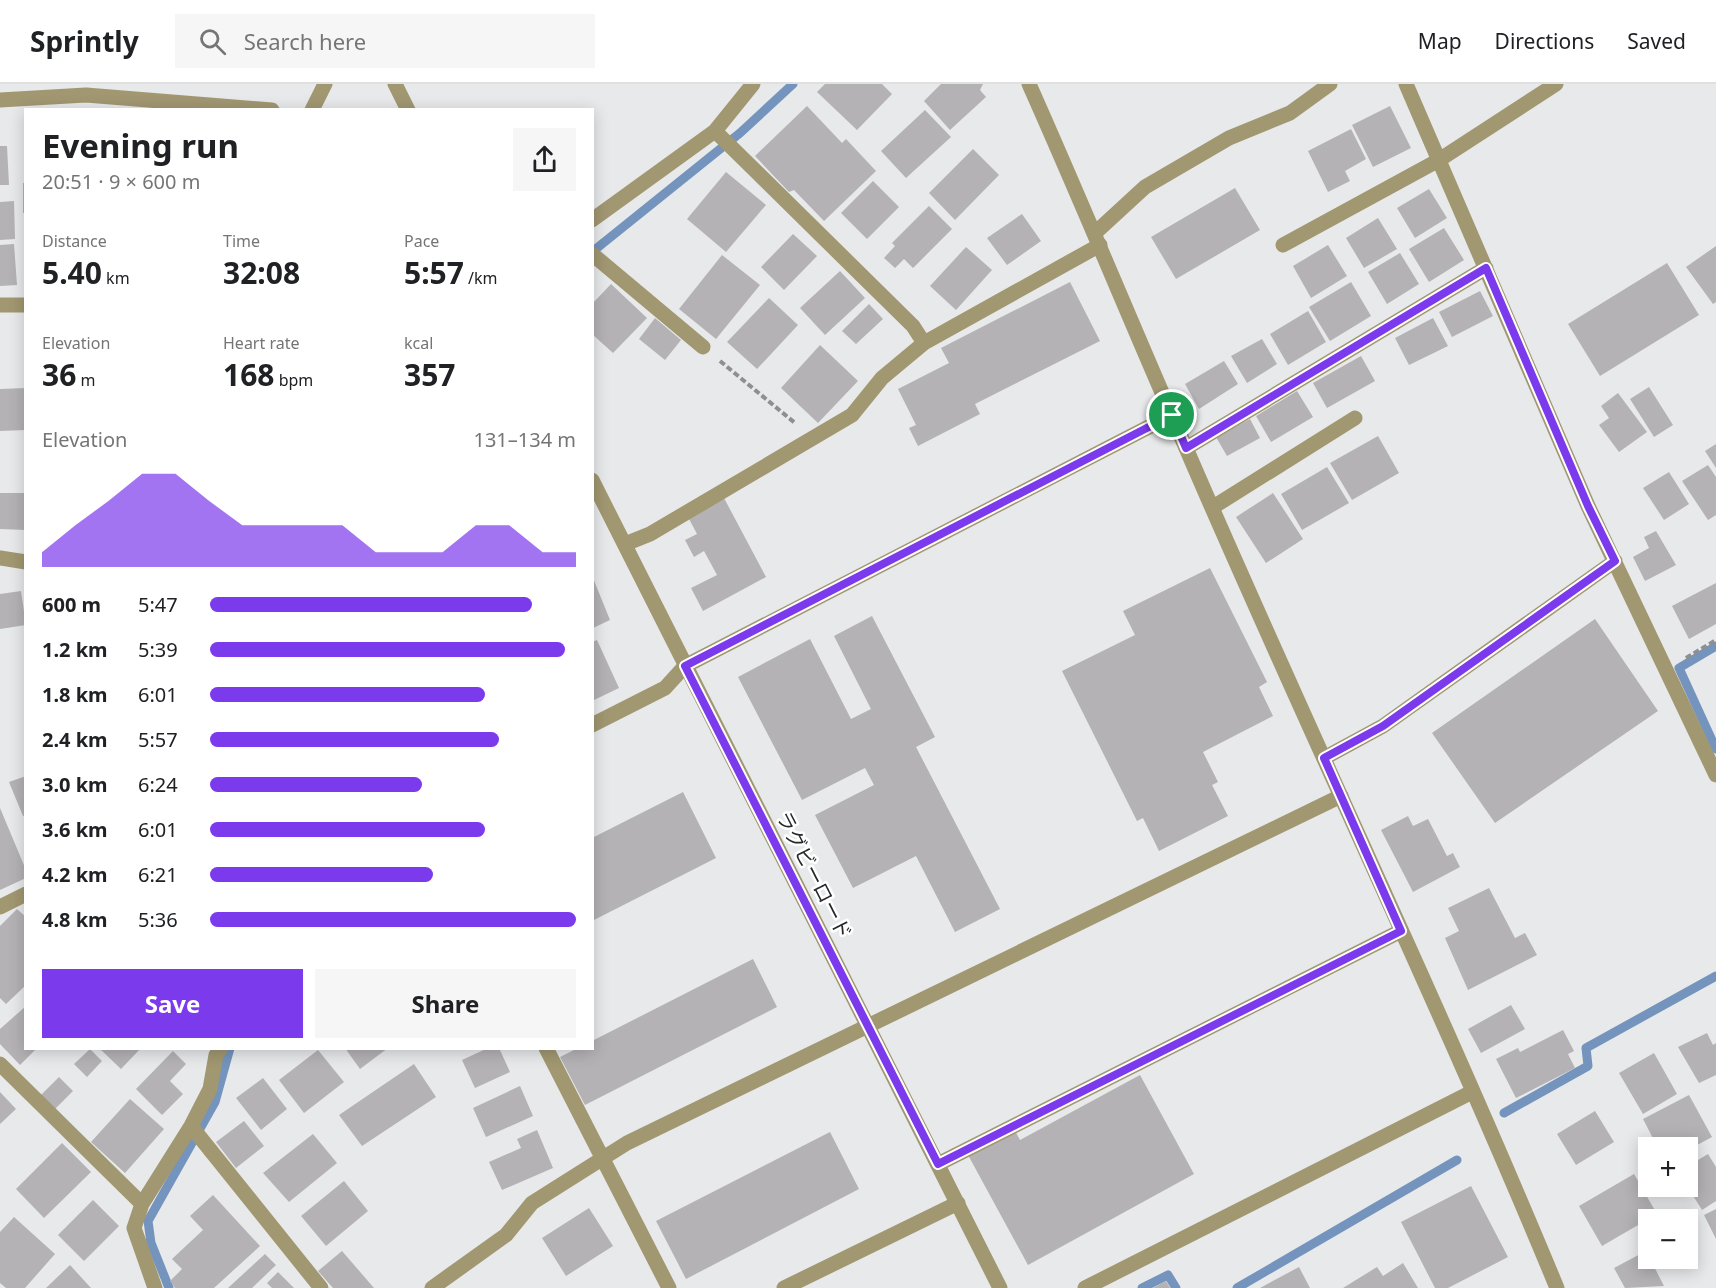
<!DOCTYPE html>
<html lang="en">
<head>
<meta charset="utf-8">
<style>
	:root { --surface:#fff; --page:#f6f6f6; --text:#202124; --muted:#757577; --line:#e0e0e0; --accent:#7c3aed }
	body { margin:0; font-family:"Noto Sans","Noto Sans JP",sans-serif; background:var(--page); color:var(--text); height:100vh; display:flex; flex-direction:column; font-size:22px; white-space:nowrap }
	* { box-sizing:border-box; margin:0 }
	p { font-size:20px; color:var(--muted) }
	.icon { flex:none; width:33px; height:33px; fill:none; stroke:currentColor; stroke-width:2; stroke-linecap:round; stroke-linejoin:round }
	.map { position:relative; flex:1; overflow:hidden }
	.sheet { position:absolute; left:24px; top:24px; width:570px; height:942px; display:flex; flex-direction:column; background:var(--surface); border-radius:0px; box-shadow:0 3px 15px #0003 }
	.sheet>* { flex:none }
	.controls { position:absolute; left:1638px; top:1053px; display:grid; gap:12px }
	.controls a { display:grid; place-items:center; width:60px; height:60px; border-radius:0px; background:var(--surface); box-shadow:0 3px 15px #0003; font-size:30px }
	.pin { position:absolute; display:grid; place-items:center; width:51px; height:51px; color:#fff; margin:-26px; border:3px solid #fff; border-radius:50%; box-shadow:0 2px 6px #0007 }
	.round { display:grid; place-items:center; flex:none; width:63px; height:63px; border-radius:0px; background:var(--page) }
	.head { display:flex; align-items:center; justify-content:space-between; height:102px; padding:0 18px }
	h1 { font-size:33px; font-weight:700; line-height:45px }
	.metrics { display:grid; grid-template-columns:repeat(3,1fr); gap:9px; height:102px; padding:6px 18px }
	.metrics div { display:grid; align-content:center }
	.metrics b { font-size:30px; font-weight:700 }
	.metrics small { font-size:16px; font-weight:400 }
	.metrics p { font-size:16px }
	.chart { height:168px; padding:12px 18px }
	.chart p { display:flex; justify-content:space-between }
	.chart svg { width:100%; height:108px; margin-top:6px; fill:var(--accent); opacity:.7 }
	.primary-button { display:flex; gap:12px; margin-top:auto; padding:12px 18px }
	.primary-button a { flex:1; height:69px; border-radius:0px; background:var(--accent); color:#fff; font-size:24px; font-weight:700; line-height:69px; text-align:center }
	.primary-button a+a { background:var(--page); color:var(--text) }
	ul { padding:0 18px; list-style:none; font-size:20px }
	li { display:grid; grid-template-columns:96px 72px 1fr; align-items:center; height:45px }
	li i { height:15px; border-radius:8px; background:var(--accent) }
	header { display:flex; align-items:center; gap:36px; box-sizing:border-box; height:84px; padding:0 30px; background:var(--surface); border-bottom:2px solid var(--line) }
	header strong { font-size:28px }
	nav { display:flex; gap:33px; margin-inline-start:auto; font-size:21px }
	.search { width:420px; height:54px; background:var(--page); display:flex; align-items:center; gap:15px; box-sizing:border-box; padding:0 21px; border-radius:0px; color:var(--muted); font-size:22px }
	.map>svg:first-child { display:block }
</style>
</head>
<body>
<header>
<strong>Sprintly</strong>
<div class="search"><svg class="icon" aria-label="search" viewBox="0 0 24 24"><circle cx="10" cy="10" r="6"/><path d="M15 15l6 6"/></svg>Search here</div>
<nav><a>Map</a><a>Directions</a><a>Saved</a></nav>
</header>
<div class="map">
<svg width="1716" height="1204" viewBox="0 0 1716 1204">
	<rect width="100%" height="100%" fill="#e7e9ea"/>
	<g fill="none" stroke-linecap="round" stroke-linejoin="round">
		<!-- stream -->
		<path stroke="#7494bd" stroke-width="9" d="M 592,168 L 740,49 L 793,0
			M 1716,562 L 1679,584 L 1716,665
			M 1504,1029 L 1588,982 L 1586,964 L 1716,892
			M 169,1204 L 151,1159 L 148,1137 L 215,1018 L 230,964
			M 1142,1204 L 1168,1191 L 1176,1204
			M 1237,1204 L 1457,1076"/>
	</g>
	<!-- building -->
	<path fill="#b4b2b4" d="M 825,0 L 882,0 L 892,10 L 857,46 L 817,8 Z
		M 941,0 L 983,0 L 980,6 L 986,13 L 950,46 L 924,17 Z
		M 807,22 L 842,59 L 846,55 L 876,87 L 824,137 L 794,106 L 789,108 L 755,72 Z
		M 1390,22 L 1411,64 L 1373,83 L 1352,41 Z
		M 925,26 L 951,53 L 906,94 L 881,67 Z
		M 1351,45 L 1366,75 L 1345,87 L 1350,97 L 1328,108 L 1308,67 Z
		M 0,62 L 7,62 L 9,101 L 0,101 Z
		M 973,65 L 999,91 L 955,136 L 929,109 Z
		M 726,88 L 766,121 L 726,168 L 687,135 Z
		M 873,97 L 899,123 L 867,155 L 841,129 Z
		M 23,99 L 26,99 L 26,129 L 23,129 Z
		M 1235,104 L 1260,146 L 1176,195 L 1151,153 Z
		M 1429,105 L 1447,134 L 1415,154 L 1397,124 Z
		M 14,117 L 15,155 L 0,156 L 0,118 Z
		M 929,122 L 952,145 L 913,184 L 904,175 L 895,184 L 884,174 L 895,162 L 892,159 Z
		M 1022,130 L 1041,157 L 1007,181 L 987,154 Z
		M 1378,134 L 1397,165 L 1364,184 L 1346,154 Z
		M 1444,144 L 1464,176 L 1429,198 L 1409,165 Z
		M 793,150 L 817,172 L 784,206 L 761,183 Z
		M 14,160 L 17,201 L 0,202 L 0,161 Z
		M 1328,161 L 1347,192 L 1311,214 L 1293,182 Z
		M 1716,162 L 1716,218 L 1713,220 L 1686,183 Z
		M 966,163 L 992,186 L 956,226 L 930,202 Z
		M 1400,169 L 1419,200 L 1387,220 L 1368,188 Z
		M 722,171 L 760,201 L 716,255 L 679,225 Z
		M 1667,179 L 1699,231 L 1600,292 L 1568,240 Z
		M 840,187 L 865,214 L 825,251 L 800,224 Z
		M 1070,198 L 1100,257 L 975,320 L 980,330 L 918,362 L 909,344 L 916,341 L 898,305 L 949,279 L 941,264 Z
		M 1351,198 L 1371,232 L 1330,257 L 1309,223 Z
		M 611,200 L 647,234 L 613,269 L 592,250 L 592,220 Z
		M 1480,207 L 1493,232 L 1452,253 L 1439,228 Z
		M 769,214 L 798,241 L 757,285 L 727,258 Z
		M 869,220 L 883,235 L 856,260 L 842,247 Z
		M 1308,227 L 1326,258 L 1288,281 L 1270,250 Z
		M 655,234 L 681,256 L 665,276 L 639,255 Z
		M 1433,234 L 1448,262 L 1409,281 L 1395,254 Z
		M 1262,255 L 1277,280 L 1247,299 L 1231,272 Z
		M 820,261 L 858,297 L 818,339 L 781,304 Z
		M 1361,272 L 1375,297 L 1327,324 L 1313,299 Z
		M 1224,277 L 1238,300 L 1199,325 L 1185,300 Z
		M 1649,303 L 1673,341 L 1654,353 L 1630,315 Z
		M 26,304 L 26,346 L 0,347 L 0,305 Z
		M 1297,307 L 1313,333 L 1271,358 L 1256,332 Z
		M 1618,309 L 1647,348 L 1619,368 L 1599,341 L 1609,334 L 1601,322 Z
		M 1250,335 L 1260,354 L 1227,372 L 1216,353 Z
		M 1378,352 L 1399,389 L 1352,416 L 1330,379 Z
		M 1716,360 L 1716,384 L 1705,367 Z
		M 1708,381 L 1716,393 L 1716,431 L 1708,436 L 1682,397 Z
		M 1327,383 L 1349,419 L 1302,446 L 1281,410 Z
		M 1669,388 L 1689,420 L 1664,436 L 1643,404 Z
		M 0,409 L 26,409 L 26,446 L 0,445 Z
		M 1273,409 L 1303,455 L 1266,479 L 1236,433 Z
		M 724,414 L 766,493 L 703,527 L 691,504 L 717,491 L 704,467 L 694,473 L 685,456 L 697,450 L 688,433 Z
		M 1656,447 L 1676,481 L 1645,497 L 1633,473 L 1649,464 L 1644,453 Z
		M 1210,484 L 1267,598 L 1259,603 L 1273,632 L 1203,668 L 1218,698 L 1212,701 L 1228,732 L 1159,767 L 1143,734 L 1137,737 L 1062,587 L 1135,551 L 1123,527 Z
		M 593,494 L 610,536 L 593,544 Z
		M 1716,499 L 1716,540 L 1689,555 L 1672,522 Z
		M 21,507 L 26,541 L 0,545 L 0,510 Z
		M 872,532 L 935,653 L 916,663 L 1000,825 L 955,848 L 916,772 L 853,804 L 815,731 L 874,701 L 865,684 L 802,716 L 738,593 L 810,555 L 851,635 L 871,625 L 834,552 Z
		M 1595,535 L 1658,627 L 1495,739 L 1432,649 Z
		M 597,556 L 619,604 L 592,617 L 592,558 Z
		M 26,692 L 26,731 L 23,732 L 9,698 Z
		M 683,708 L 716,774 L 592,837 L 592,754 Z
		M 0,724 L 26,786 L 26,794 L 0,806 Z
		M 1408,732 L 1413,742 L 1428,735 L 1447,772 L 1453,769 L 1460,783 L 1413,808 L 1381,746 Z
		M 1489,804 L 1515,854 L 1525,849 L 1537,871 L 1468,906 L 1445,854 L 1459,847 L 1448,824 Z
		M 17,825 L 26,833 L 26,901 L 6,920 L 0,914 L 0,842 Z
		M 753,875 L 777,923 L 585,1021 L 560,973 L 578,964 L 592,964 L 592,957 Z
		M 1511,921 L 1525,945 L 1481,969 L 1468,945 Z
		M 26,922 L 26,964 L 37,964 L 20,981 L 0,960 L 0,945 Z
		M 1563,946 L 1574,967 L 1568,970 L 1575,984 L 1516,1014 L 1496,975 L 1518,964 L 1520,968 Z
		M 1707,949 L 1713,961 L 1716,959 L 1716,991 L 1699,999 L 1678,963 Z
		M 99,964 L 141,964 L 121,985 Z
		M 345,964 L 388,964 L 360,985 Z
		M 488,964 L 499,964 L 510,988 L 475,1004 L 462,976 Z
		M 90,965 L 102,977 L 87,993 L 74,980 Z
		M 318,966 L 344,998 L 304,1029 L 279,996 Z
		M 173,967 L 186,980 L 170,997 L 183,1010 L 162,1031 L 136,1005 Z
		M 1654,969 L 1677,1010 L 1643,1030 L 1619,989 Z
		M 414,980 L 436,1013 L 362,1062 L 339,1031 Z
		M 1140,991 L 1194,1090 L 1028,1181 L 968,1071 L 1014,1045 L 1020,1056 Z
		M 59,993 L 73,1007 L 55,1025 L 41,1011 Z
		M 263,994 L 287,1025 L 261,1046 L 236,1014 Z
		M 520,1002 L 533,1032 L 486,1053 L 473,1024 Z
		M 0,1008 L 16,1025 L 0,1040 Z
		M 1689,1011 L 1712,1053 L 1688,1066 L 1688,1064 L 1658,1064 L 1643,1035 Z
		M 130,1015 L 164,1045 L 125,1089 L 91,1058 Z
		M 1595,1027 L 1614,1058 L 1576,1081 L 1557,1050 Z
		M 244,1037 L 264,1062 L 236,1084 L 216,1058 Z
		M 537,1046 L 553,1084 L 502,1106 L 489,1078 L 521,1064 L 517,1055 Z
		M 830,1048 L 859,1105 L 686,1195 L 656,1137 Z
		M 313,1050 L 337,1079 L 289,1118 L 263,1089 Z
		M 62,1059 L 91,1088 L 44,1134 L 16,1105 Z
		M 1708,1070 L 1716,1083 L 1716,1117 L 1702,1126 L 1687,1102 L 1688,1082 Z
		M 1634,1090 L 1657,1130 L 1602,1162 L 1579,1122 Z
		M 344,1097 L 368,1127 L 326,1162 L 301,1132 Z
		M 1471,1102 L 1508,1173 L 1448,1204 L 1435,1204 L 1401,1138 Z
		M 213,1111 L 260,1162 L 214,1204 L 175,1204 L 170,1197 L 182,1185 L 172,1175 L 203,1146 L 190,1132 Z
		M 93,1116 L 119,1142 L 84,1177 L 58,1151 Z
		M 589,1124 L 613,1162 L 566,1192 L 542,1154 Z
		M 1716,1125 L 1716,1155 L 1704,1131 Z
		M 14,1133 L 55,1170 L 25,1204 L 6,1204 L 0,1199 L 0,1148 Z
		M 342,1167 L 374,1204 L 333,1204 L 318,1187 Z
		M 1646,1167 L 1664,1202 L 1625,1204 L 1614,1184 Z
		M 265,1170 L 276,1181 L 252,1204 L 228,1204 Z
		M 1403,1179 L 1418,1204 L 1343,1204 L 1377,1183 L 1383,1192 Z
		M 70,1181 L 91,1204 L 46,1204 Z
		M 1299,1183 L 1310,1204 L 1260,1204 Z
		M 278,1188 L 294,1204 L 272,1204 L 267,1199 Z
		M 1166,1197 L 1170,1204 L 1153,1204 Z"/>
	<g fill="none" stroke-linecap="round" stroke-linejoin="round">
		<!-- path -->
		<path stroke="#8d8f90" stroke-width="4" stroke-dasharray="6 3" stroke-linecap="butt" d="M 720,277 L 795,339
			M 1686,574 L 1716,556"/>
		<!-- service -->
		<path stroke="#a19771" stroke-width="15" d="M 717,49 L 913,242 L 924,259
			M 1095,149 L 1145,103 L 1229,54 L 1290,29 L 1330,0
			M 1283,161 L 1439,76 L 1556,0
			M 592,170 L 703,263
			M 1213,423 L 1355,334
			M 625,460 L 650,450 L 852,331 L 882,294 L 924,259 L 1100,161
			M 0,474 L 26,478
			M 592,641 L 665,604 L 685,582
			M 0,823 L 26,810
			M 211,1067 L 321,1204"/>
		<!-- minor -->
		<path stroke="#a19771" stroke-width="15" d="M 1406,0 L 1588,422 L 1716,691
			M 0,16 L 86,11 L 272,26
			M 312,26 L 325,0
			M 592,136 L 715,47 L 753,0
			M 0,221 L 26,221
			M 1186,364 L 1486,184
			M 685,582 L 1172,331
			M 1324,674 L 1383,642 L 1615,477
			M 546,964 L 669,1204
			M 0,980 L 142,1120
			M 191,1042 L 211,1067
			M 938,1080 L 1401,847
			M 155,1204 L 134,1144 L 142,1120 L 191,1042 L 210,1005 L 216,971 L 221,964
			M 432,1204 L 506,1151 L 532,1119 L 627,1059 L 1341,712
			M 784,1204 L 958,1119
			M 1085,1204 L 1472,1008"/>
		<!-- tertiary -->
		<path stroke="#a19771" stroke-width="15" d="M 395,0 L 408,26
			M 1029,0 C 1083,121 1133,243 1186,364 C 1307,645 1440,921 1557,1204
			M 592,396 L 1000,1204"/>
	</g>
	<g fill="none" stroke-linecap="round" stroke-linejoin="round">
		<defs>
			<path id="route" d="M 1486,184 L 1588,422 L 1615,477 L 1383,642 L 1324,674 L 1401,847 L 938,1080 L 685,582 L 1172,331 L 1186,364 Z"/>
		</defs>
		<!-- route casing -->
		<use href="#route" stroke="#fff" stroke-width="12"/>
		<!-- route -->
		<use href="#route" stroke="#7c3aed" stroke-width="8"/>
	</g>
	<g text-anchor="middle" stroke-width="5" stroke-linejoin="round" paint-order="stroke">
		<!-- street labels -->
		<g font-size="20" fill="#262728" stroke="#fff">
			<text transform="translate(814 791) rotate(63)" y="7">ラグビーロード</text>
		</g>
	</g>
</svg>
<div class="controls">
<a>+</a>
<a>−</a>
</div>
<div class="pin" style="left:1172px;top:331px;background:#1e9e55"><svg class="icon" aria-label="arrive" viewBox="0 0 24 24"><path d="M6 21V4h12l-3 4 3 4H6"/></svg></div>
<section class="sheet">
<div class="head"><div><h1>Evening run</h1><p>20:51 · 9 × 600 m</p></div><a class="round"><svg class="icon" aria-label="share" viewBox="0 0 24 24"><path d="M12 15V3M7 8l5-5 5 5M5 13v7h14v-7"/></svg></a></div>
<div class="metrics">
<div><p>Distance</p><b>5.40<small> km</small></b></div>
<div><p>Time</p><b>32:08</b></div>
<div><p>Pace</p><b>5:57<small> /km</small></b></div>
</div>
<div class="metrics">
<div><p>Elevation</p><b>36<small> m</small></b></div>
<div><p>Heart rate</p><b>168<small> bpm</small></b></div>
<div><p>kcal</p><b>357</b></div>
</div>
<div class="chart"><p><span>Elevation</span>131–134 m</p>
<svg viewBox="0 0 160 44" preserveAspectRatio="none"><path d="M0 44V38L10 27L20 17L30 6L40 6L50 17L60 27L70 27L80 27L90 27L100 38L110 38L120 38L130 27L140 27L150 38L160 38V44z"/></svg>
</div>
<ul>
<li><b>600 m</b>5:47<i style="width:88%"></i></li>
<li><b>1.2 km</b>5:39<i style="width:97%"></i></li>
<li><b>1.8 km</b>6:01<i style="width:75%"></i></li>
<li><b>2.4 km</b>5:57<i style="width:79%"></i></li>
<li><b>3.0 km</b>6:24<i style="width:58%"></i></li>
<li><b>3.6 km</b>6:01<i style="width:75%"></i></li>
<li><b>4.2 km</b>6:21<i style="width:61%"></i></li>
<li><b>4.8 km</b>5:36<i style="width:100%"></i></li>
</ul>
<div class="primary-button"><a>Save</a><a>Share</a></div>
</section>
</div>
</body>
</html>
